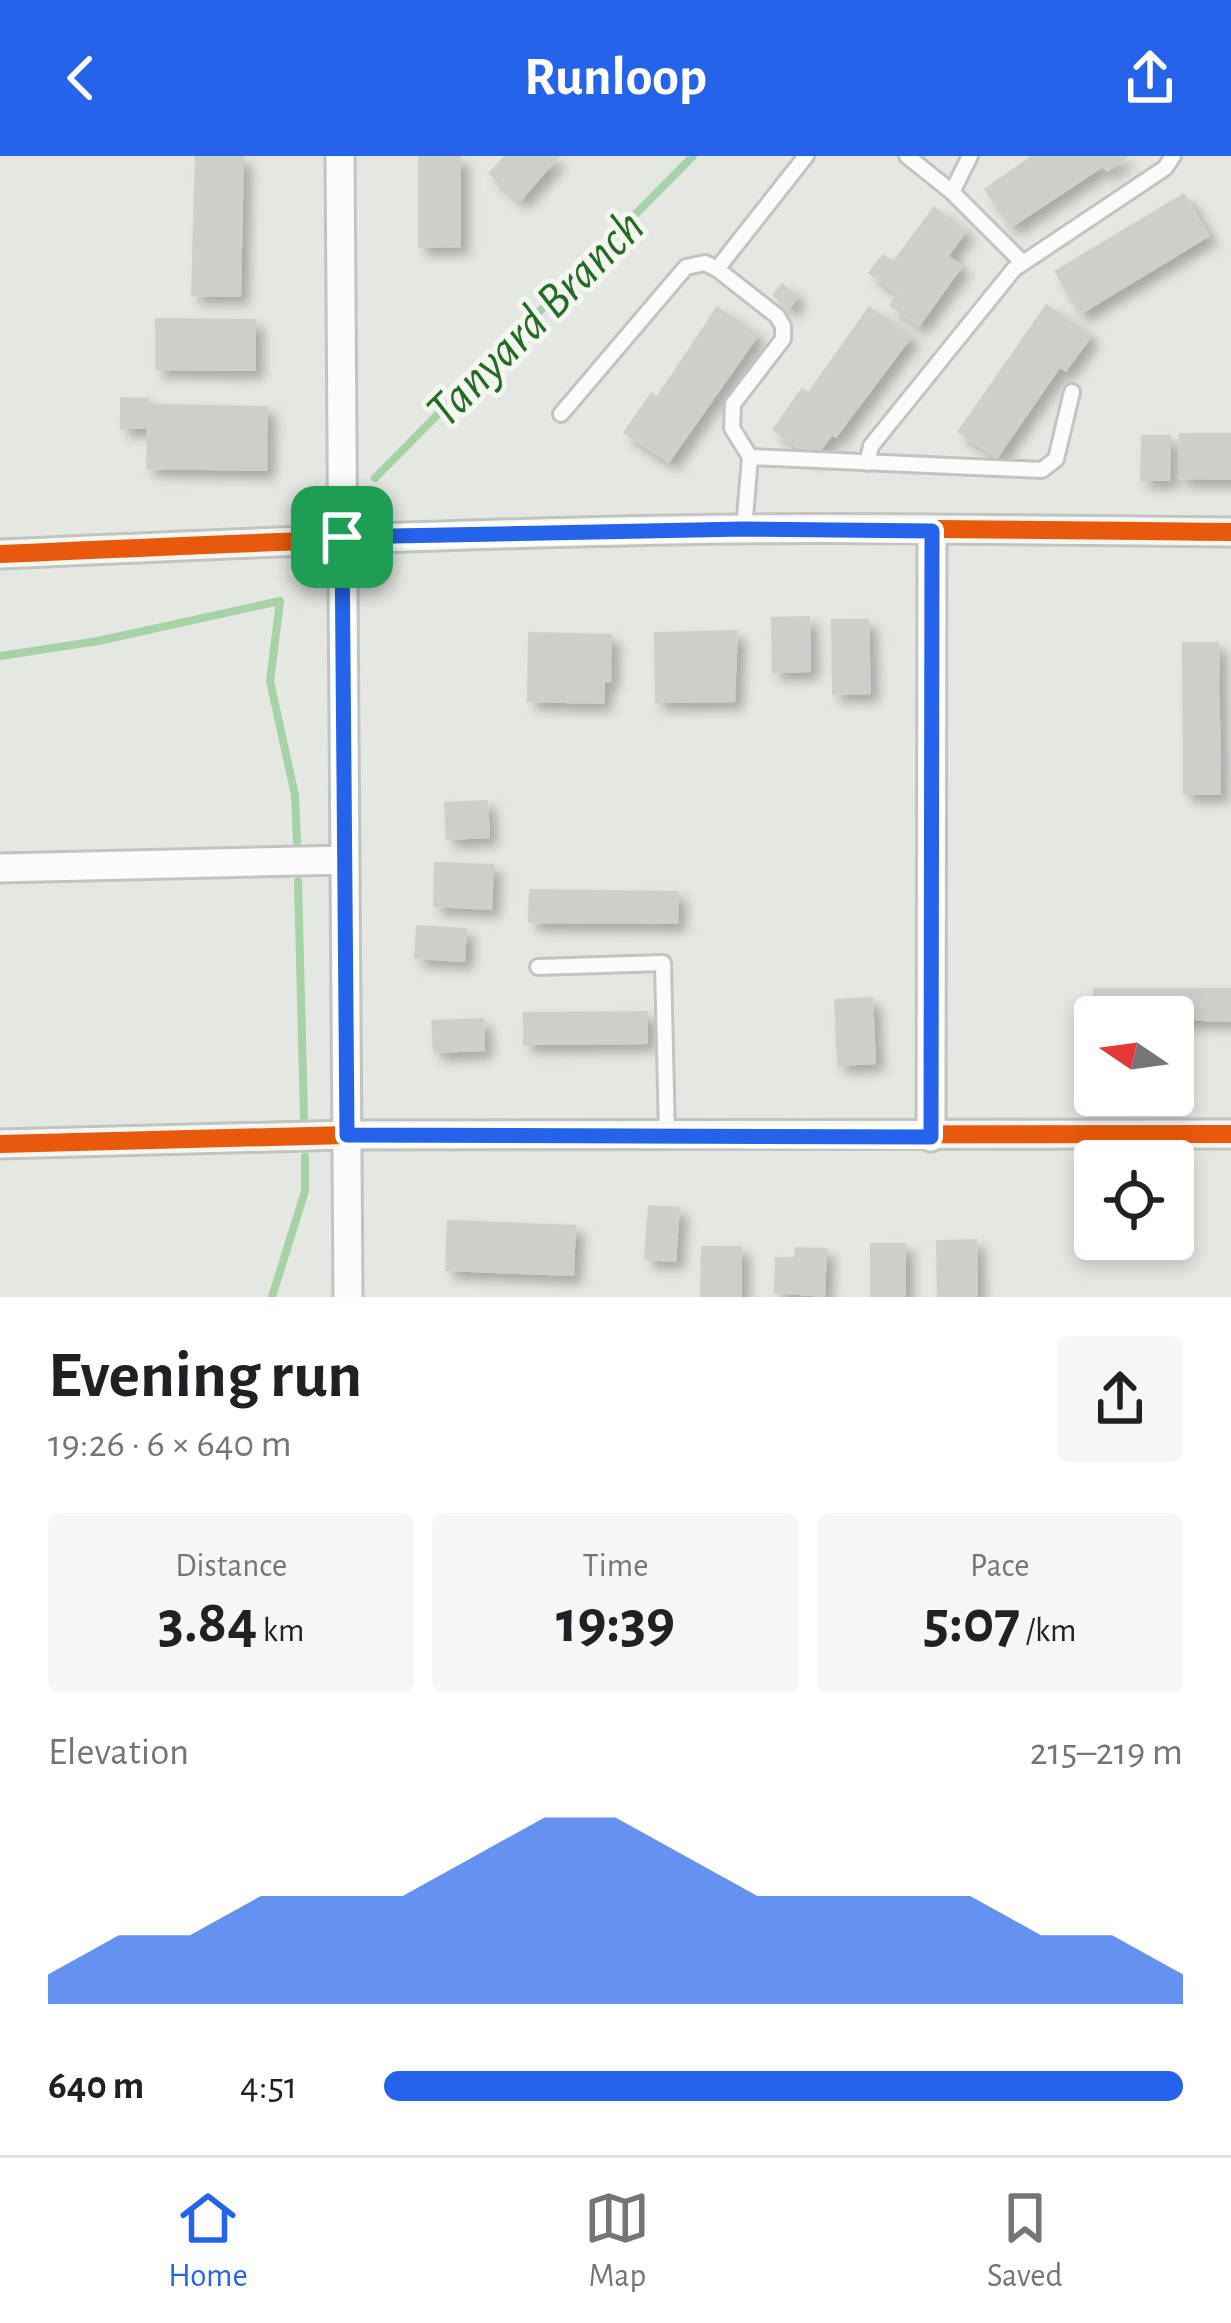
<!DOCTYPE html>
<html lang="en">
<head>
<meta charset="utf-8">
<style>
	:root { --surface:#fff; --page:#f6f6f6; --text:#202124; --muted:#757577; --line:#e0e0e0; --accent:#2563eb }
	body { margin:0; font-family:"Alegreya Sans",sans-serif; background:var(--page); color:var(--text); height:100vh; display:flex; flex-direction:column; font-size:45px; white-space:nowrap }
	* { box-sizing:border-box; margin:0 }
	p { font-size:39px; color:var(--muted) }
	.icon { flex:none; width:66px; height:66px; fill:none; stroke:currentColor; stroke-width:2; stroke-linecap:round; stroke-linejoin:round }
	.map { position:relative; height:1141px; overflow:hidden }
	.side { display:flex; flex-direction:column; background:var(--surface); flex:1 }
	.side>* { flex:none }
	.needle { width:78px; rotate:283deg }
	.buttons { position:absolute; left:1074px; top:840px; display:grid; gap:24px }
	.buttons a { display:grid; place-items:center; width:120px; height:120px; border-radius:12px; background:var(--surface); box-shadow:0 6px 18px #0003; font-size:60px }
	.pin { position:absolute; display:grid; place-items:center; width:102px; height:102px; color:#fff; margin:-51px; border-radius:24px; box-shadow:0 6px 18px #0006 }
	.round { display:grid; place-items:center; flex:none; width:126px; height:126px; border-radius:12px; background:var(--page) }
	.head { display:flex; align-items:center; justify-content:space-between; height:204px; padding:0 48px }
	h1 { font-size:66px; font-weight:700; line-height:90px }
	.metrics { display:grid; grid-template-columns:repeat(3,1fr); gap:18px; height:204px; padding:12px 48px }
	.metrics div { display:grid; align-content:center; border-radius:12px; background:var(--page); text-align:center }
	.metrics b { font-size:60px; font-weight:700 }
	.metrics small { font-size:33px; font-weight:400 }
	.metrics p { font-size:33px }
	.chart { height:336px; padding:24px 48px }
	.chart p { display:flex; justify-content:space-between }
	.chart svg { width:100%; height:216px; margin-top:12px; fill:var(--accent); opacity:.7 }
	ul { padding:0 48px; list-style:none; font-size:39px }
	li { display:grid; grid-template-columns:192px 144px 1fr; align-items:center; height:90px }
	li i { height:30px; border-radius:15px; background:var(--accent) }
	header { display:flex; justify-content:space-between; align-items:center; height:156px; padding:0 48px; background:var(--accent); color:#fff; font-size:54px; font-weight:700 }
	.tabs { display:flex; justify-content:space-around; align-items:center; height:168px; border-top:3px solid var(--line); background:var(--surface); font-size:33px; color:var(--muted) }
	.tabs a { display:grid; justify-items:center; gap:6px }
	.tabs .on { color:var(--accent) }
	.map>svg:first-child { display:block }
</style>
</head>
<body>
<header><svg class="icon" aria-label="back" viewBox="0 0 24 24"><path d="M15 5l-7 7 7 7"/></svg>Runloop<svg class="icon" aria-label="share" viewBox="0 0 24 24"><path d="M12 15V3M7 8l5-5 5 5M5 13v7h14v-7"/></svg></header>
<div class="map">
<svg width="1231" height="1141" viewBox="0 0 1231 1141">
	<defs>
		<filter id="shadow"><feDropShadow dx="8" dy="8" stdDeviation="6" flood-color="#0004"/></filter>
	</defs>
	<rect width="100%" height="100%" fill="#e5e7e2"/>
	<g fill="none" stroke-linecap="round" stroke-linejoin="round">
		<!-- stream -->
		<path stroke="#a7d1a6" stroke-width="8" d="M 375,322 L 693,0
			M 0,500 L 98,485 L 280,445 L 270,525 L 295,639 L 297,685
			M 298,725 L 304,961
			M 272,1141 L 305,1035 L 305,1001"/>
	</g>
	<!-- building -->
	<path fill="#cdcfcb" filter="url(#shadow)" d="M 195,0 L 244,0 L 241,141 L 191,140 Z
		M 418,0 L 461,0 L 461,91 L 418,92 Z
		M 504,0 L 560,0 L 520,46 L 488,18 Z
		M 1031,0 L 1129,0 L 1107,16 L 1103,11 L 1011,72 L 984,33 Z
		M 1184,37 L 1210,80 L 1080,159 L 1054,115 Z
		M 934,50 L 967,75 L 949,100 L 963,110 L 919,171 L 889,149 L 897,138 L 868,117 L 883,98 L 893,105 Z
		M 782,127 L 799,141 L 789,154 L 772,139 Z
		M 1046,148 L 1092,180 L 1066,216 L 1060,212 L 997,303 L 957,276 Z
		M 717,150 L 759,179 L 669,307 L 623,277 L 651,236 L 657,240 Z
		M 869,150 L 912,181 L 836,282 L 832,280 L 814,304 L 772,274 L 802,231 L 808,236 Z
		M 155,162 L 256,163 L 256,215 L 155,214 Z
		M 120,241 L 149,242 L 149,248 L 268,250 L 267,315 L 146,313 L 147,273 L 120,273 Z
		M 1179,277 L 1231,277 L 1231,324 L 1178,323 Z
		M 1141,279 L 1171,279 L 1170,325 L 1140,325 Z
		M 810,460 L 811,516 L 772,517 L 771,461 Z
		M 831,463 L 869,463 L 871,538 L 832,539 Z
		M 738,474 L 735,546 L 655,547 L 654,476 Z
		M 528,476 L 612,478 L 611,527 L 605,526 L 604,548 L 527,546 Z
		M 1182,486 L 1219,486 L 1221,639 L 1183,639 Z
		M 488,644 L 490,682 L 446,684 L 444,646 Z
		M 434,706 L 494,708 L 492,754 L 433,751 Z
		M 529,733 L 679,735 L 678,768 L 528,767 Z
		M 416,769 L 467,772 L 465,806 L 414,803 Z
		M 1093,832 L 1231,832 L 1231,866 L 1093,861 Z
		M 873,841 L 876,908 L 837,910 L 834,843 Z
		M 648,855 L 648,888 L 523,889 L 523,856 Z
		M 484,862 L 485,895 L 433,897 L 431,864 Z
		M 648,1049 L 680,1051 L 676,1106 L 644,1104 Z
		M 447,1064 L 576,1069 L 574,1120 L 445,1115 Z
		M 977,1083 L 978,1141 L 937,1141 L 936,1084 Z
		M 870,1087 L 906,1087 L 906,1141 L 870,1141 Z
		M 701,1090 L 742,1090 L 742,1141 L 700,1141 Z
		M 795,1091 L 827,1092 L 825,1141 L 774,1137 L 775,1101 L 794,1101 Z"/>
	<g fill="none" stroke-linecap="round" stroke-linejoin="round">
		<defs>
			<path id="service" d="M 907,0 L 952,36
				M 970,0 L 952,36 L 1023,107
				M 561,258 L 686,111 L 705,107 L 717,113
				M 750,301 L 732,272 L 733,248 L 783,183 L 783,170 L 777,160 L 717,113 L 806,0
				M 867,307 L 871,290 L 1014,113 L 1165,12 L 1173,0
				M 744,373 L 750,301 L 1042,314 L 1056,303 L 1072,236
				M 538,811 L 663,807 L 667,980"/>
			<path id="minor" d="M 340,0 L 348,1141
				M 0,398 C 246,387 492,376 738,373 C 902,371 1067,375 1231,376
				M 0,712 L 345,704
				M 931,981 L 932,375
				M 0,988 L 347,979 L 1231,978"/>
		</defs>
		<!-- service casing -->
		<use href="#service" stroke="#c1c4bf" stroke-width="20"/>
		<!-- minor casing -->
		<use href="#minor" stroke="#c1c4bf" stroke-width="33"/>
		<!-- service -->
		<use href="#service" stroke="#fbfbfb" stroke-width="14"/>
		<!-- minor -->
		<use href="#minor" stroke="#fbfbfb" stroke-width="27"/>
		<defs>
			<path id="cycleway" d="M 0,398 C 246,387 492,376 738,373 C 902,371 1067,375 1231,376
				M 0,988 L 347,979 L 1231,978"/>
		</defs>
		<!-- cycleway casing -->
		<use href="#cycleway" stroke="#f4f6f0" stroke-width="26"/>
		<!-- cycleway -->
		<use href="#cycleway" stroke="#e8590c" stroke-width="18"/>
	</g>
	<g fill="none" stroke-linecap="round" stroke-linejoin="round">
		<defs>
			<path id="route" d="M 744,373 L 932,375 L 931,981 L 347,979 L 342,381 Z"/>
		</defs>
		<!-- route casing -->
		<use href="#route" stroke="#fff" stroke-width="24"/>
		<!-- route -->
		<use href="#route" stroke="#2563eb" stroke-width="15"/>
	</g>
	<g text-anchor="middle" stroke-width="10" stroke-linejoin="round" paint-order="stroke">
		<!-- water labels -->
		<g font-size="51" font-style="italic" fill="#246c25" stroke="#f4f6f0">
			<text transform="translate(534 161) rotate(-45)" y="18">Tanyard Branch</text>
		</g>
	</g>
</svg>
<div class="buttons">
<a><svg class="needle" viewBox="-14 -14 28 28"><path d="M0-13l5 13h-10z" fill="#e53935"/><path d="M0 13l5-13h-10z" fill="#757577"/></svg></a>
<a><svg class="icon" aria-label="locate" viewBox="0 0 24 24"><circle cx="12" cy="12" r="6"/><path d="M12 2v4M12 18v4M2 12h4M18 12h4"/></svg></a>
</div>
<div class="pin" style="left:342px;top:381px;background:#1e9e55"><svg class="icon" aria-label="arrive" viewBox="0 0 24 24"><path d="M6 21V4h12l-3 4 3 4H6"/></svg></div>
</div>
<section class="side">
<div class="head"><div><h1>Evening run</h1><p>19:26 · 6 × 640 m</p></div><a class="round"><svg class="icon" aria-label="share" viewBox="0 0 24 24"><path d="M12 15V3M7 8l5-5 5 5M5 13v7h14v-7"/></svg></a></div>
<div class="metrics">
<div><p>Distance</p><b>3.84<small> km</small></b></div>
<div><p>Time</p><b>19:39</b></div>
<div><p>Pace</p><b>5:07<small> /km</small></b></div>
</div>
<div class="chart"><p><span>Elevation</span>215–219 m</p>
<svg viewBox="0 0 160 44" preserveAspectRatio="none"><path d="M0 44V38L10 30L20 30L30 22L40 22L50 22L60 14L70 6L80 6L90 14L100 22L110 22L120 22L130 22L140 30L150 30L160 38V44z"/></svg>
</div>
<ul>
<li><b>640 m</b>4:51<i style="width:100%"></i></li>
</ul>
</section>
<nav class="tabs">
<a class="on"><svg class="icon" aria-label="home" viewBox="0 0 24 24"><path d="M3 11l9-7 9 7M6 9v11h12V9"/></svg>Home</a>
<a><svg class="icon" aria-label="map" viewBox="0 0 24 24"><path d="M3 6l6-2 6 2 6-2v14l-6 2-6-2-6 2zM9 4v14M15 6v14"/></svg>Map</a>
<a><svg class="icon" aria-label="saved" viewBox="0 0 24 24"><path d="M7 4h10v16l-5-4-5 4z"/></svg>Saved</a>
</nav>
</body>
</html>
